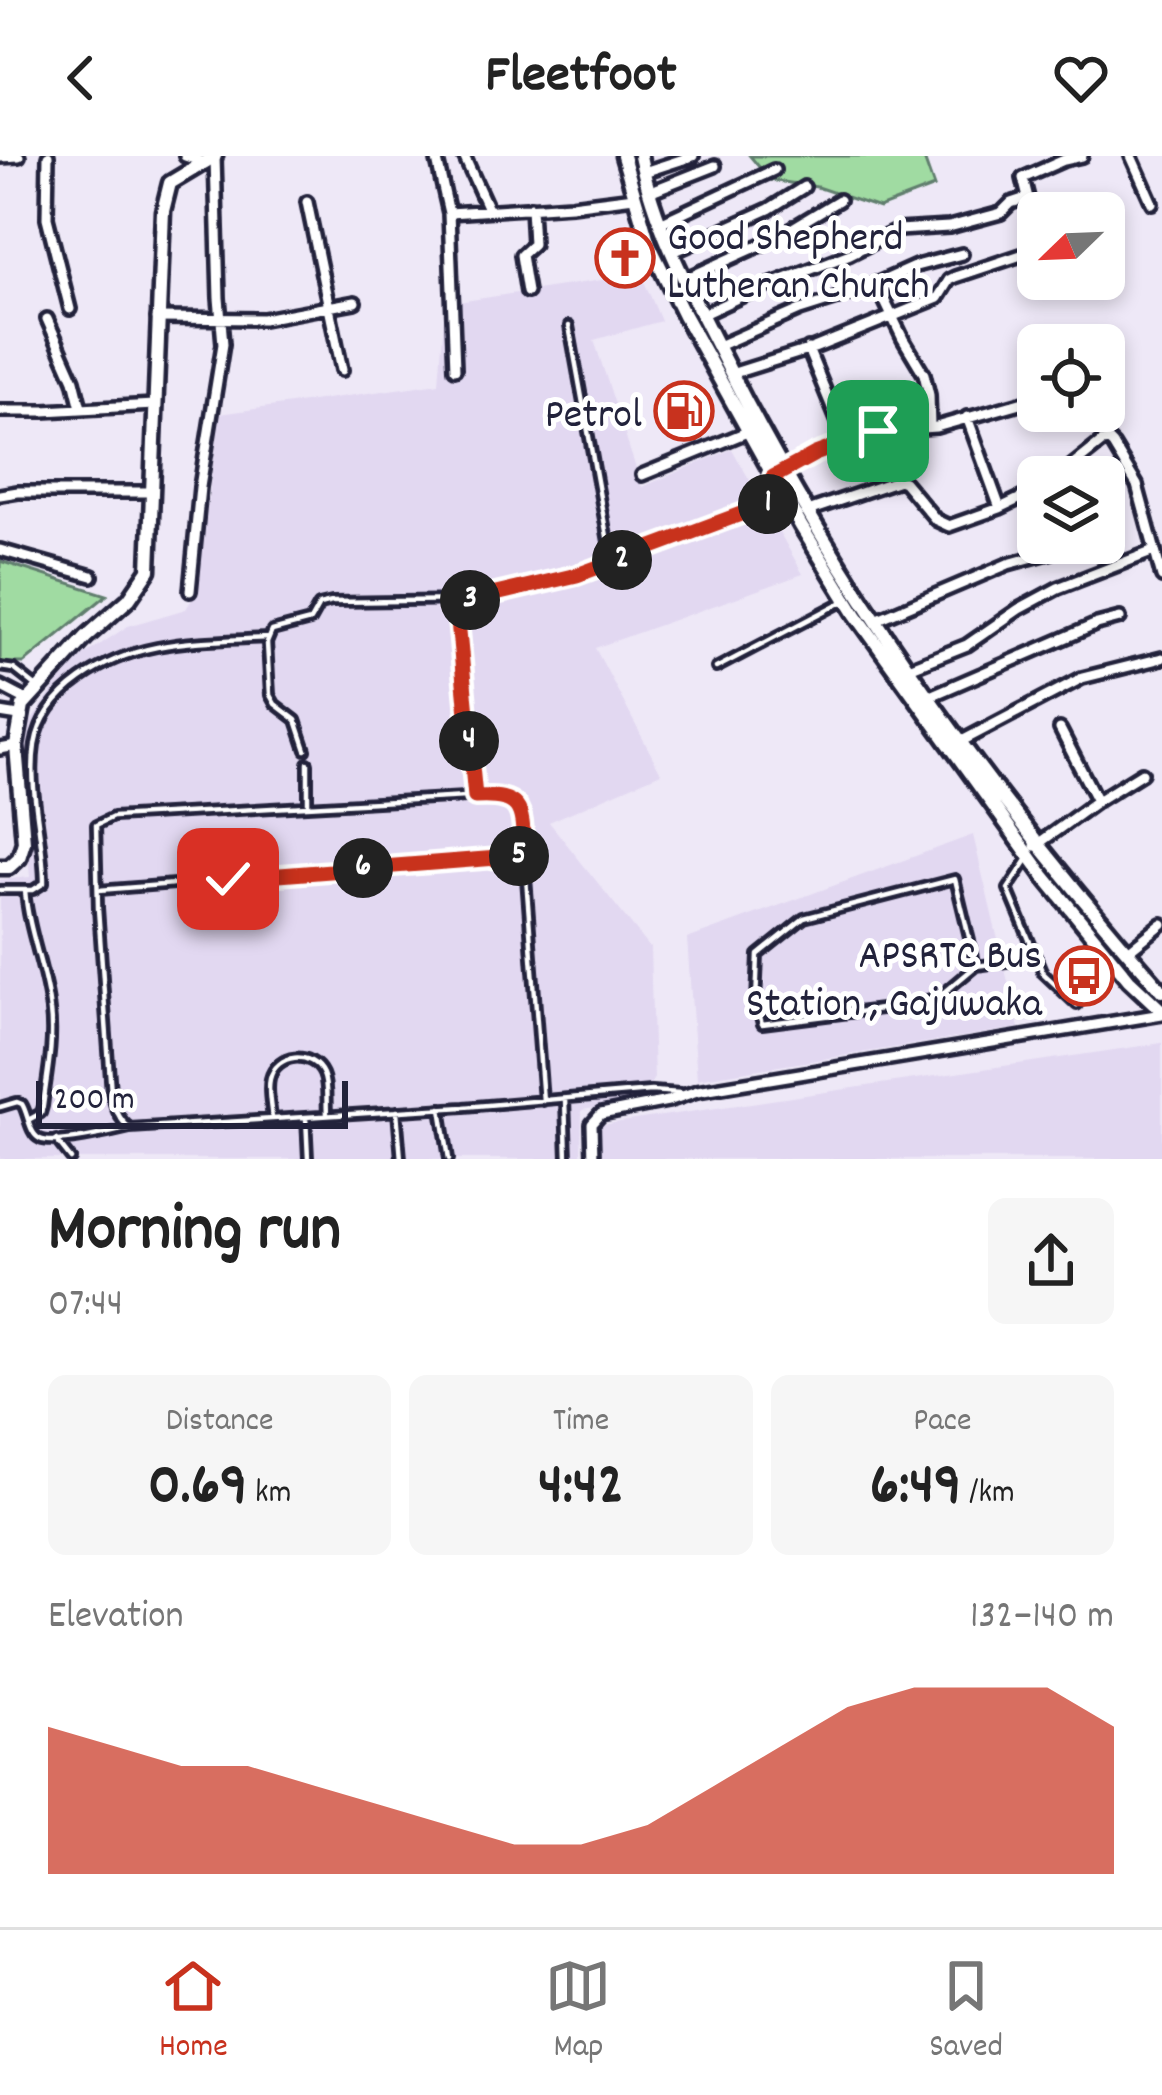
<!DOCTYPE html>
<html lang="en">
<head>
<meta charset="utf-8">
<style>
	:root { --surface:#fff; --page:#f6f6f6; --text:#222; --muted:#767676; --line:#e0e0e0; --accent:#c8321e }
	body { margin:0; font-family:Dekko,sans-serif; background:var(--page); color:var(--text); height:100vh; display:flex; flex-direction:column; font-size:45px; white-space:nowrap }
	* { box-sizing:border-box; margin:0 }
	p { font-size:39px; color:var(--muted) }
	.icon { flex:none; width:66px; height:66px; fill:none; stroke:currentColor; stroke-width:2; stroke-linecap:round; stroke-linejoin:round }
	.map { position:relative; height:1003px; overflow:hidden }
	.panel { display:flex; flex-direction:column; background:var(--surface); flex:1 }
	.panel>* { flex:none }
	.needle { width:78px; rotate:247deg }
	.tools { position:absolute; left:1017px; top:36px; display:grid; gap:24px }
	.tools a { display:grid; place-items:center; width:108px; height:108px; border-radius:18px; background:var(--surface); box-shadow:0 6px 18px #0003; font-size:60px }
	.scale { position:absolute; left:36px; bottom:30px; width:312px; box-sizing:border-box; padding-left:12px; border:6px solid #22223b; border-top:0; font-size:33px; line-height:42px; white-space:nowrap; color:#22223b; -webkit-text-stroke:9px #fff; paint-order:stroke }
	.pin { position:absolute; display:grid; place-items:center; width:102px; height:102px; color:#fff; margin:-51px; border-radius:24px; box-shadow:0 6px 18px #0006 }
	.km { position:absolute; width:60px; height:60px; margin:-30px; border-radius:50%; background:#222; color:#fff; font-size:33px; line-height:60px; text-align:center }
	.round { display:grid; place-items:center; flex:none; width:126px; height:126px; border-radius:18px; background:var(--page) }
	.summary { display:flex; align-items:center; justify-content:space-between; height:204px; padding:0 48px }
	h1 { font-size:66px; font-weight:700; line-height:90px }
	.figures { display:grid; grid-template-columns:repeat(3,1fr); gap:18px; height:204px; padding:12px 48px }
	.figures div { display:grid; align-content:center; border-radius:18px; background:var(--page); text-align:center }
	.figures b { font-size:60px; font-weight:700 }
	.figures small { font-size:33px; font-weight:400 }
	.figures p { font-size:33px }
	.chart { height:336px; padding:24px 48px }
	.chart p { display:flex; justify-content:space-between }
	.chart svg { width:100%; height:216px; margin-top:12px; fill:var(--accent); opacity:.7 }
	header { display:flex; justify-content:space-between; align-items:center; height:156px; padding:0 48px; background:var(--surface); font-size:54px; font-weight:700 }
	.tab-bar { display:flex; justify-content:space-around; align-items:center; height:168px; border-top:3px solid var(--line); background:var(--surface); font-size:33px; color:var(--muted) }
	.tab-bar a { display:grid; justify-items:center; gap:6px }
	.tab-bar .on { color:var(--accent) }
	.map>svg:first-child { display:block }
</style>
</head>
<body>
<header><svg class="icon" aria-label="back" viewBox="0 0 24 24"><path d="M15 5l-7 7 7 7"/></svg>Fleetfoot<svg class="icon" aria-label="heart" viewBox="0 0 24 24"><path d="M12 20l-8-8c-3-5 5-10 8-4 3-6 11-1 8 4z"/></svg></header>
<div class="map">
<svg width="1162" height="1003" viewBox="0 0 1162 1003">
	<rect width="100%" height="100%" fill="#eee8f7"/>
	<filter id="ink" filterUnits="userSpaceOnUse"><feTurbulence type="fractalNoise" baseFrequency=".00833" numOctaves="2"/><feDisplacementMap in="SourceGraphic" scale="24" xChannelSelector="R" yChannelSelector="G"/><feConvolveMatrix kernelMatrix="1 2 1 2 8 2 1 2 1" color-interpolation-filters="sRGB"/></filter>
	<g filter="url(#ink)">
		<!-- built -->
		<path fill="#e2d8f1" d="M 641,118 L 661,165 L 594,184 L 642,331 L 732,293 L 803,418 L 595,492 L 661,617 L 549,666 L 650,792 L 654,922 L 641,945 L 582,954 L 581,1003 L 0,1003 L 0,724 L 30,721 L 20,604 L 30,567 L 72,507 L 128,470 L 186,453 L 195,438 L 220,258 L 439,227 L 445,148 Z
			M 973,679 L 1019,872 L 697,923 L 687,783 Z
			M 1162,887 L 1162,1003 L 599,1003 L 600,969 Z"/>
		<!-- green -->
		<path fill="#a0dba2" stroke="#617e6e" stroke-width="3" d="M 750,0 L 923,0 L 934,31 L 879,52 L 817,31 L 770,24 Z
			M 0,405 L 107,439 L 24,507 L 0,507 Z"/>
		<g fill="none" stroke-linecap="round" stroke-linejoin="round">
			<defs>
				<path id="lane" d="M 569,170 L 612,408
					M 456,444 L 475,641
					M 0,511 L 14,513 L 38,532
					M 716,512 L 844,445
					M 306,594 L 296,564 L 275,548 L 270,539 L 267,487 L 272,475 L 310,465 L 319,449 L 332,446 L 470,444 L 577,419 L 785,342
					M 308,607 L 308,650
					M 1029,701 L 1008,733 L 1043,817 L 1077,849
					M 0,734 L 33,734 L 44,727 C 44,682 28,634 35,589 C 44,534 107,501 157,491 C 194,484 231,484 268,482
					M 25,734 C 28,776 46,814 50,855 C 54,886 47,919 43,950 L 41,957 L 30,963
					M 99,734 L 524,700
					M 976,810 L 939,841 L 897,851 L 762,868 L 756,846 L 758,799 L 804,762 L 955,723 L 976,810 L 1037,802
					M 565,943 L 567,1003
					M 0,951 L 17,946 L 22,948 C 28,957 29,978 40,983 C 54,990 114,976 130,972 L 464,951 L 651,935 L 680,937
					M 441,952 L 449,1003
					M 397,955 L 401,1003
					M 306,961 L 308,1003
					M 272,963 C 271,950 267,935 270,923 C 276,897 312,894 323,918 C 328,929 326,945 327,958
					M 130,972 C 118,963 115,952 111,937 L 98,752 L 96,669 L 113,661 L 501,639 C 515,644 519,655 522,669 L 543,945
					M 56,984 L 71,1003"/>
				<path id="street" d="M 48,0 L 47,62 L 70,153
					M 185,0 L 206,7
					M 436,0 L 449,57 L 455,213
					M 464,0 L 488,53
					M 1131,0 L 1152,47
					M 0,1 L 19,0
					M 644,16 L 693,0
					M 649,36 L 715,10
					M 307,46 L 342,214
					M 449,57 L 571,49 L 634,41
					M 660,67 L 774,14
					M 1038,82 L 1023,22 L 1064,4 L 1082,0
					M 671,97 L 769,53 L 804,31
					M 683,124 L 776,82 L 839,44
					M 876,127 L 903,183 L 924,218 L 929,239 L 930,271
					M 527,136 L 521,99 L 533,88 L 531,51
					M 701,159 L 744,139 L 850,98 L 898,74 L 949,71 L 1001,57 L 1011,47 L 1026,42
					M 157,162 L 263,163 L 355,146
					M 47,163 L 74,224 L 81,252
					M 718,190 L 800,154 L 860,135 L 916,110 L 962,98
					M 808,193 L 847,288
					M 731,218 L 814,192 L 938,142 L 949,124 L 955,121 L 1033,95 L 1038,90
					M 0,255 L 44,255 L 154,249
					M 967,261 L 1000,352
					M 785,314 L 815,298 L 878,275 L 936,271 L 1038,242
					M 642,319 L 747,276
					M 1058,321 L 1102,286 L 1109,285 L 1113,289 L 1137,329 L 1162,421
					M 0,339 L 18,336 L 151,336
					M 808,355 L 899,324 L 904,326 L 936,364 L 949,370 L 1000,352 L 1038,334
					M 0,394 L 92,420
					M 190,435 L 200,331 L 223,188 L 219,142 L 215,1
					M 876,464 L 1008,408 L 1052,396
					M 909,512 L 967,489 L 1019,453 L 1058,432 L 1154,395
					M 0,530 L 27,544
					M 928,541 L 1097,468 L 1120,462
					M 0,557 L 19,560
					M 1060,573 L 1097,645
					M 958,587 L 1082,522 L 1162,502
					M 0,593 L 16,590
					M 1035,690 L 1097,645 L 1142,617
					M 1127,796 L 1162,768
					M 593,1003 L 592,968 L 601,958 L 668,945 L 697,935 L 1162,858"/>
				<path id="secondary" d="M 623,0 L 649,88 L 684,159 L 801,370 L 856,459 L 1044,720 L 1129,824 L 1162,855
					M 640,0 C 655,72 690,136 723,201 C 838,431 992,643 1162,835
					M 0,711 L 9,711 L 19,702 L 24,686 L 16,590 L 23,550 L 86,481 L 129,443 L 149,414 L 163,55 L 170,27 L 215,0"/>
			</defs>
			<!-- lane casing -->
			<use href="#lane" stroke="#22223b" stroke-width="14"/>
			<!-- street casing -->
			<use href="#street" stroke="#22223b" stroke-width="18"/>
			<!-- secondary casing -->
			<use href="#secondary" stroke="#22223b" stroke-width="21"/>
			<!-- lane -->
			<use href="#lane" stroke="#fff" stroke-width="4.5"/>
			<!-- street -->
			<use href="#street" stroke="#fff" stroke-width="9"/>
			<!-- secondary -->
			<use href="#secondary" stroke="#fff" stroke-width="12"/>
		</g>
	</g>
	<g fill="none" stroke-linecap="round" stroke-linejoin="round" filter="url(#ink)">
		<defs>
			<path id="route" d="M 228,723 L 524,700 C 522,655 526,638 475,641 L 456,444 L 470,444 L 577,419 L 784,342 L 773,321 L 815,298 L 878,275"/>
		</defs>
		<!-- route casing -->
		<use href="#route" stroke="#fff" stroke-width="24"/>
		<!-- route -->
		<use href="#route" stroke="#c8321e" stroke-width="15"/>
	</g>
	<!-- icons -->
	<defs>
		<symbol id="church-ring" viewBox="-11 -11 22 22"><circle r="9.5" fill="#fff" stroke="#c8321e" stroke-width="1.5"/><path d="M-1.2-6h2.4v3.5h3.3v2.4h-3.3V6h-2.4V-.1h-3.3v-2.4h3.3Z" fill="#c8321e"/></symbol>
		<symbol id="fuel-ring" viewBox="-11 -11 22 22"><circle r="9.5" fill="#fff" stroke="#c8321e" stroke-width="1.5"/><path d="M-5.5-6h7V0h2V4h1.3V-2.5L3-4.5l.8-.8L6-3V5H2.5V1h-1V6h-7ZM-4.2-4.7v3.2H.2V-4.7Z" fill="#c8321e"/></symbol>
		<symbol id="bus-ring" viewBox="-11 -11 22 22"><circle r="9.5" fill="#fff" stroke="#c8321e" stroke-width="1.5"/><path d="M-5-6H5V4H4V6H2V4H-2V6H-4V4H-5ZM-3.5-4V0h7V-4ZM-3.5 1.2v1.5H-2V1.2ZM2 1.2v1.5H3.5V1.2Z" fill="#c8321e"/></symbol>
	</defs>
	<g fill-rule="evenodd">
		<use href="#church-ring" x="592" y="69" width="66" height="66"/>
		<use href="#fuel-ring" x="651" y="222" width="66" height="66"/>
		<use href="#bus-ring" x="1051" y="787" width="66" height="66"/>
	</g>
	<g text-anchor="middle" stroke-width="10" stroke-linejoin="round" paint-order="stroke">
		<!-- poi labels -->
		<g font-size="42" fill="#22223b" stroke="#fff" text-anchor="end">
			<text x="667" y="93" text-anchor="start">Good Shepherd<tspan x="667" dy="48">Lutheran Church</tspan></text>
			<text x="642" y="270">Petrol</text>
			<text x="1042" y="811">APSRTC Bus<tspan x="1042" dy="48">Station , Gajuwaka</tspan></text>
		</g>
	</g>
</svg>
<div class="tools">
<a><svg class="needle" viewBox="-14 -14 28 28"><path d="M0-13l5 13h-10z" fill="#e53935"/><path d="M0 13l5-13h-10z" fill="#767676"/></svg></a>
<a><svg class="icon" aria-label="locate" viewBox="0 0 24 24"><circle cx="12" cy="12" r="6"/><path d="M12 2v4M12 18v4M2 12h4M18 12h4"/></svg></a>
<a><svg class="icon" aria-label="layers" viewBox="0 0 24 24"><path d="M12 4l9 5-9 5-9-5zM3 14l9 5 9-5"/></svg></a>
</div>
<div class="scale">200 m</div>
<div class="pin" style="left:878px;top:275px;background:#1e9e55"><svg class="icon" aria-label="arrive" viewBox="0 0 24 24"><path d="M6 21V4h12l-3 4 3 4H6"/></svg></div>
<div class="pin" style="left:228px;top:723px;background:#d93025"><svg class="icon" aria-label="check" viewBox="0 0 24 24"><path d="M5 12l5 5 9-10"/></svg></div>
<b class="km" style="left:768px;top:348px">1</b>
<b class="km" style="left:622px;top:404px">2</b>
<b class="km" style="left:470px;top:444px">3</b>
<b class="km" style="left:469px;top:585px">4</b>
<b class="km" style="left:519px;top:700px">5</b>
<b class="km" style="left:363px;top:712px">6</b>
</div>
<section class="panel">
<div class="summary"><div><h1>Morning run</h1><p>07:44</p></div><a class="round"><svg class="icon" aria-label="share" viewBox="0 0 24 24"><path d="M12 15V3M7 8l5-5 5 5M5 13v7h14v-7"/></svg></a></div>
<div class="figures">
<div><p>Distance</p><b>0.69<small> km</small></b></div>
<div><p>Time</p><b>4:42</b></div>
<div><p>Pace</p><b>6:49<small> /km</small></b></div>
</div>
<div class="chart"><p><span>Elevation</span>132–140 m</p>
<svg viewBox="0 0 160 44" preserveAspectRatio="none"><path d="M0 44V14L10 18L20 22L30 22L40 26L50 30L60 34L70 38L80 38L90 34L100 26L110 18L120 10L130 6L140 6L150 6L160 14V44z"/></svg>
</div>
</section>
<nav class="tab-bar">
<a class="on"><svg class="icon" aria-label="home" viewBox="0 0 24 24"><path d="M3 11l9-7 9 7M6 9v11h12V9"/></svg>Home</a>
<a><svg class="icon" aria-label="map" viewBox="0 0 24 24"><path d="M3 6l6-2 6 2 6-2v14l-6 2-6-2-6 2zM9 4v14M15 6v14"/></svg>Map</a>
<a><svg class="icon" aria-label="saved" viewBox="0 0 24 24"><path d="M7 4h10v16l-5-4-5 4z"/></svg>Saved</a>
</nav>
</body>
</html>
